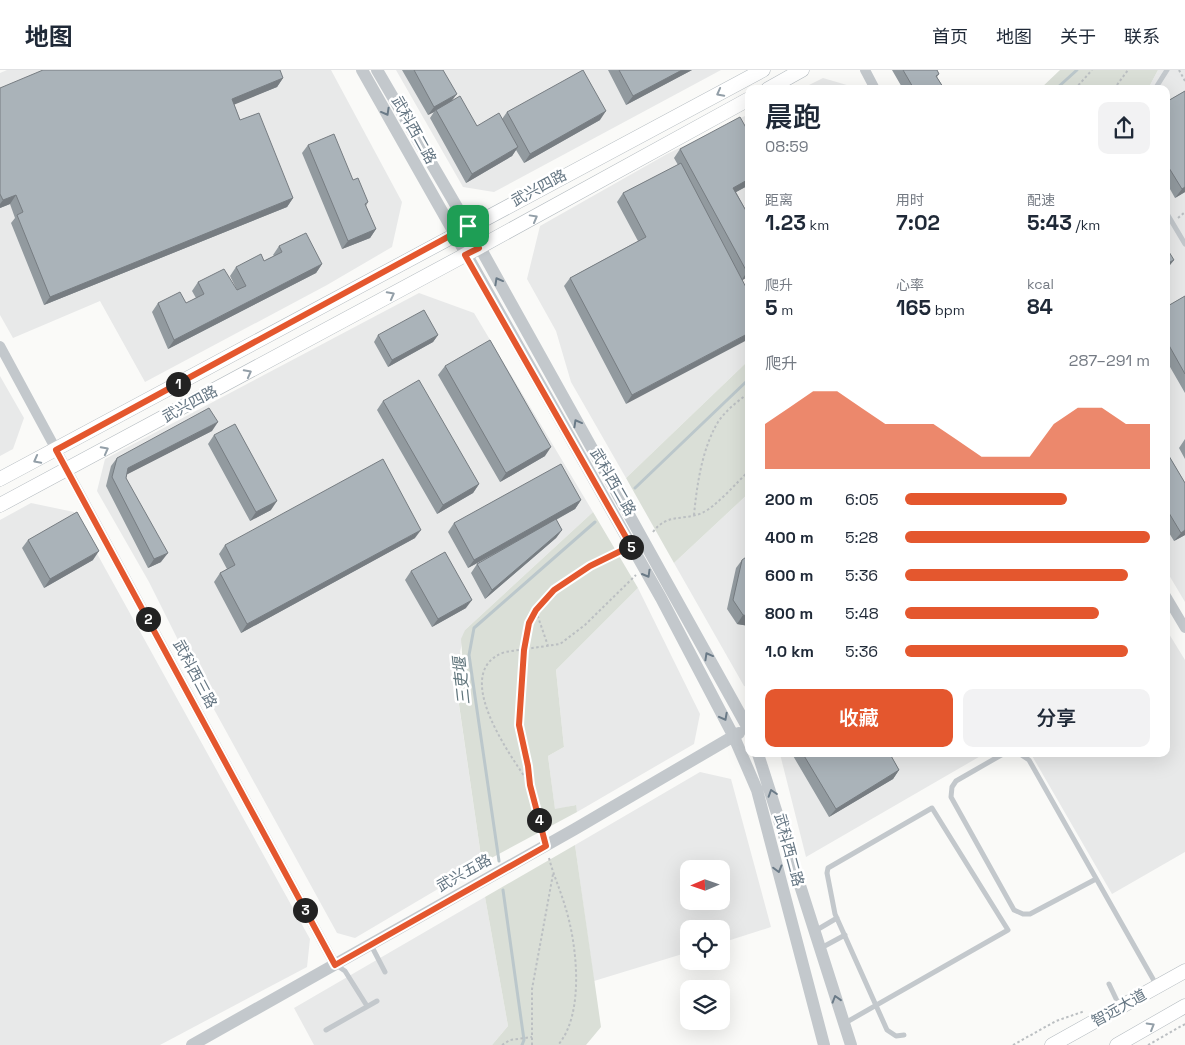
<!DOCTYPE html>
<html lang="zh">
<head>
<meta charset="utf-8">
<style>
	:root { --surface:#fff; --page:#f2f2f3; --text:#1f2937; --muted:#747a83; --line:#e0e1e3; --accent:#e4572e }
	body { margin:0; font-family:"Space Grotesk","Noto Sans SC",sans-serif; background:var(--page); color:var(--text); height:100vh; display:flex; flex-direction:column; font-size:19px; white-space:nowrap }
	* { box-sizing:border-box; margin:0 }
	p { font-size:16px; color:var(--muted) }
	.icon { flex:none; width:28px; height:28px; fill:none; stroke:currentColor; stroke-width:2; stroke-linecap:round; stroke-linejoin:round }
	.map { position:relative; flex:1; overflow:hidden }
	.drawer { position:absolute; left:745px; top:15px; width:425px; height:672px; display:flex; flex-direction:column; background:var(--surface); border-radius:10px; box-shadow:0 5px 20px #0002 }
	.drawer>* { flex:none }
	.needle { width:32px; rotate:268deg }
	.tools { position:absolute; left:680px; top:790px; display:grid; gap:10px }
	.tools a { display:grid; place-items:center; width:50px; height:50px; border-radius:10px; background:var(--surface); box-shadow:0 5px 20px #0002; font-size:25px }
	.pin { position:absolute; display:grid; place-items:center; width:42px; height:42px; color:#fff; margin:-21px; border-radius:10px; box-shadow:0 2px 8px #0006 }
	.km { position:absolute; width:25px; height:25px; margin:-12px; border-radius:50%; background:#222; color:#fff; font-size:14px; line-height:25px; text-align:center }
	.round { display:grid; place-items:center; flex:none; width:52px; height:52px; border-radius:10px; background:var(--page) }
	.summary { display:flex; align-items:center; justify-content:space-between; height:85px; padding:0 20px }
	h1 { font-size:28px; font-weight:600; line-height:38px }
	.stats { display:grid; grid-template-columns:repeat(3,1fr); gap:8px; height:85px; padding:5px 20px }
	.stats div { display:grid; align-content:center }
	.stats b { font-size:21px; font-weight:600 }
	.stats small { font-size:14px; font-weight:400 }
	.stats p { font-size:14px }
	.chart { height:140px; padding:10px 20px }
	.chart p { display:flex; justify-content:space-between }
	.chart svg { width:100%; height:90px; margin-top:5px; fill:var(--accent); opacity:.7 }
	.action { display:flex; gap:10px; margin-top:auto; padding:10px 20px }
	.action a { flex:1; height:58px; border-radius:10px; background:var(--accent); color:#fff; font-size:20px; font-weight:600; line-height:58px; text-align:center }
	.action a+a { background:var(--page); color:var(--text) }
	ul { padding:0 20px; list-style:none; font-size:16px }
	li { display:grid; grid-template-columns:80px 60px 1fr; align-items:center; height:38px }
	li i { height:12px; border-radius:6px; background:var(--accent) }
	header { display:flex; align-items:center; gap:30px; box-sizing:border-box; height:70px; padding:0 25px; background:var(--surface); border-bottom:1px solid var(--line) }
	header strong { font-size:24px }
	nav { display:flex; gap:28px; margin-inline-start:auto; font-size:18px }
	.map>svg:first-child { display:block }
</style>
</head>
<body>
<header>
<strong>地图</strong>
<nav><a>首页</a><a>地图</a><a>关于</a><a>联系</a></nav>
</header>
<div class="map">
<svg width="1185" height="975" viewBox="0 0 1185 975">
	<rect width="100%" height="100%" fill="#fafaf8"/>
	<!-- built -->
	<path fill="#e8e9e9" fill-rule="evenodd" d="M 7,0 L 331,0 L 402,132 L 392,177 L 327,215 L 145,312 L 100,231 L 13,268 L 0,245 L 0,3 Z
		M 396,0 L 721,0 L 494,122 L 463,117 Z
		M 1158,0 L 1185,0 L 1185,532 L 1166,500 L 1166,19 L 1148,19 Z
		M 823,8 L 857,18 L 857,19 L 801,19 Z
		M 749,44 L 749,290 L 626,408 L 571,312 L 556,261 L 527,209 L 540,156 L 667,84 Z
		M 419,223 L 474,243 L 593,442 L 465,560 L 460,582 L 463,595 L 454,601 L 482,793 L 355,868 L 337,863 L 199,612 L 149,512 L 97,421 L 105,389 Z
		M 0,306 L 24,348 L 13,379 L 0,386 Z
		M 749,423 L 749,617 L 744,616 L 674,493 Z
		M 31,433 L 74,442 L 310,869 L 307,897 L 160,975 L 0,975 L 0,450 Z
		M 638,518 L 700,644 L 694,674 L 577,742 L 575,735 L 555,740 L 548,686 L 564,677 L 556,600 Z
		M 1166,559 L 1185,590 L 1185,782 L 1112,824 L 1031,684 L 1166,684 Z
		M 780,684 L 984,684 L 806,787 Z
		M 700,702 L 731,709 L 771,857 L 721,873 L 721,859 L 689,859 L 689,882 L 594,911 L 575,775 ZM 689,799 L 721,799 L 721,831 L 689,831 Z
		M 485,827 L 508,956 L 492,975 L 314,975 L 294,938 Z"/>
	<!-- green -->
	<path fill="#dadfd7" d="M 1060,0 L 1158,0 L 1148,19 L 1040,19 Z
		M 749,290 L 749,423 L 674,493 L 626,408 Z
		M 593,442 L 638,518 L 556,600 L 564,677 L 548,686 L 555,739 L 576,735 L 577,742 L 482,793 L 454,600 L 463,595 L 461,569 L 465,560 Z
		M 575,775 L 601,957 L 586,975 L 492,975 L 508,956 L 485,827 Z"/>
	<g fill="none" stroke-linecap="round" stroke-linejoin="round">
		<!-- stream -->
		<path stroke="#bbc7cb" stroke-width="3" d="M 1056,19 L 1077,0
			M 635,418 L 749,309
			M 499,791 L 469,585 L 474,558 L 595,452
			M 503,820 L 524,970 L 522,975"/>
		<defs>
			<path id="secondary" d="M 768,19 L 802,0
				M 0,409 L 763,0
				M 0,435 L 465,185 L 749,29
				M 1052,975 L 1185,901
				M 1117,975 L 1185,936"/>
		</defs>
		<!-- secondary casing -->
		<use href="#secondary" stroke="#b3babf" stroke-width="15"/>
		<!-- path -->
		<path stroke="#bbbfc2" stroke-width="2" stroke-dasharray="2.5 2.5" stroke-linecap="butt" d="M 1179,0 L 1185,11
			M 1075,19 L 1092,0
			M 1114,19 L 1128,0
			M 1178,148 L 1185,142
			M 694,445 C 697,414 702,379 718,352 C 726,340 738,331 749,323
			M 653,462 C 667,443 683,451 702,443 C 717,436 736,413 749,401
			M 536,541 L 548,576
			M 529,713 C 510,685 449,601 505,582 L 560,574 L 585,555 L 636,505
			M 543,764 L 530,715 L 528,696 L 519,655 L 524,580 L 529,553 L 536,540 L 554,520 L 590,496 L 620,482
			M 549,788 C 553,804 560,819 565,836 C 577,873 585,944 558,975
			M 502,975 L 510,970 L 532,967
			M 532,975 L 532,919 L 553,804
			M 1013,975 L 1056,951 L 1085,941
			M 1148,975 L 1185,954"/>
		<!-- service -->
		<path stroke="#c3c8cc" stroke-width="5" d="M 1155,19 L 1167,0
			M 1166,142 L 1185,174
			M 1003,684 L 956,711 L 952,717 L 951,727 L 1014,840 L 1023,844 L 1030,844 L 1096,809
			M 1020,684 L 1029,690 L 1157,916
			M 815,861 L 837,848
			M 371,875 L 385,902
			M 821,878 L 845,865
			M 336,895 L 345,901 L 367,936
			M 1109,914 L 1120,937
			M 845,953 L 1008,860 L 932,738 L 828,798 L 827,803 L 835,844 L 887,960 L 896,966 L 904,965
			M 326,960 L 377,931"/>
		<!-- minor -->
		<path stroke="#c3c8cc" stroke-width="10" d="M 865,0 L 875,19
			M 0,276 L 335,895
			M 1166,526 L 1185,558"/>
		<!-- tertiary -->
		<path stroke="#c3c8cc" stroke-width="12" d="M 362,0 L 661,528 L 734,667 L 757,720 L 824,975
			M 377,0 L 468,156 L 749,660
			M 758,684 L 851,975
			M 192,975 L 575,759 L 739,663"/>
		<!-- secondary -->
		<use href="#secondary" stroke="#fff" stroke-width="14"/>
	</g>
	<!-- wall -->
	<path fill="#929a9f" d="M 402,0 L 443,0 L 452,31 L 477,56 L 502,49 L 507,42 L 600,50 L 524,93 L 516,80 L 512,86 L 466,113 L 430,48 L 434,42 L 428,45 Z
		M 608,0 L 692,0 L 626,35 Z
		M 892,0 L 937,0 L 939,4 L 937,7 L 943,17 L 947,19 L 903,19 Z
		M 283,8 L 277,17 L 234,34 L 240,50 L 293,128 L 287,137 L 44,235 L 11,153 L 15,148 L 10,134 L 0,138 L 0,18 Z
		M 1185,21 L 1185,122 L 1175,128 L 1166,112 L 1166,32 Z
		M 749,63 L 749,115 L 736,122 L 749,146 L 749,206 L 742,210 L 626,334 L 564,216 L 570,208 L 638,171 L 617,132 L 623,123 L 678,95 L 674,88 L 680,79 Z
		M 308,75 L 353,110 L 368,132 L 366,136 L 376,159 L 370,168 L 342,179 L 302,83 Z
		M 749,134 L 749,142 L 746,137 Z
		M 279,176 L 322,194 L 316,203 L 168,279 L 152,242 L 158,233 L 186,233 L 196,228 L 192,221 L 198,212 L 237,220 L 230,206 L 236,197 L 264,191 L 274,186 L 273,185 Z
		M 1185,226 L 1185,323 L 1166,290 L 1166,237 Z
		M 378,265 L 438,265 L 433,272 L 388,297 L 374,272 Z
		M 445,296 L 545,386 L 500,412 L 438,305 Z
		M 383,331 L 479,414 L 473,423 L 437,444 L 377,340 Z
		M 212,361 L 127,404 L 126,408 L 161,492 L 148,498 L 106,416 L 111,396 L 117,388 Z
		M 214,365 L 271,440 L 250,451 L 208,374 Z
		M 1185,369 L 1185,389 L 1179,378 Z
		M 1166,381 L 1185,413 L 1185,465 L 1174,471 L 1166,458 Z
		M 581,430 L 575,439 L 556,450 L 562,460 L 556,468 L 485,529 L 471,503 L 477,494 L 502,480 L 468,498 L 448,462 L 454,453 Z
		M 415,468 L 241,563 L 214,512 L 220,503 L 227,499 L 219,484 L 225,475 Z
		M 28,470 L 93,490 L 44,518 L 22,478 Z
		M 742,490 L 749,556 L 737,554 L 727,539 L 736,498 Z
		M 411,501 L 466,538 L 432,557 L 405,510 Z
		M 792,684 L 890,684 L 899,700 L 893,709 L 829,747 Z"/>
	<!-- shaded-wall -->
	<path fill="#777d82" d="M 682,0 L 692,0 L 626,35 L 633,26 Z
		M 283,8 L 277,17 L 226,38 L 232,29 Z
		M 457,24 L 450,33 L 436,40 L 434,42 L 428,45 L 434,37 Z
		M 606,41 L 600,50 L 524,93 L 530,84 Z
		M 518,77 L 512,86 L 466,113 L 472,104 Z
		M 749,109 L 749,115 L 727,127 L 733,118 Z
		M 1185,117 L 1185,122 L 1175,128 L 1182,119 Z
		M 16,125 L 10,134 L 0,138 L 0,134 L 3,130 Z
		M 293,128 L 287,137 L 44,235 L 50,227 Z
		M 376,159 L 370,168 L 342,179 L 348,171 Z
		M 1174,190 L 1167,199 L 1166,200 L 1166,194 Z
		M 322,194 L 316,203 L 168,279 L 174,270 Z
		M 749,201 L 749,206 L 741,211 L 747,202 Z
		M 749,263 L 749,269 L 626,334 L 632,325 Z
		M 438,265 L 433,272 L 388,297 L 392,290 Z
		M 218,352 L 212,361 L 122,407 L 128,398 Z
		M 551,377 L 545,386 L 500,412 L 506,403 Z
		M 479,414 L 473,423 L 437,444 L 443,435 Z
		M 581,430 L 575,439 L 468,498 L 474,490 Z
		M 277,431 L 271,440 L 250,451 L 256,442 Z
		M 421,460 L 415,468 L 241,563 L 247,554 Z
		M 562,460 L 556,468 L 485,529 L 492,520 Z
		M 1185,460 L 1185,465 L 1174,471 L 1181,463 Z
		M 99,481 L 93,490 L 44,518 L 50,509 Z
		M 168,483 L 161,492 L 148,498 L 154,489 Z
		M 472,530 L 466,538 L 432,557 L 438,549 Z
		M 743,545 L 749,546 L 749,556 L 737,554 Z
		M 899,700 L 893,709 L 829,747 L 836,739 Z"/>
	<!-- building -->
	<path fill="#aab3b9" stroke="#777d82" d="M 43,0 L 280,0 L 283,8 L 232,29 L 240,50 L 259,43 L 293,128 L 50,227 L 17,145 L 23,142 L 16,125 L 3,130 L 0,124 L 0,18 Z
		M 414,0 L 443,0 L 457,24 L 434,37 Z
		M 583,0 L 606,41 L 530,84 L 507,42 Z
		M 619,0 L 682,0 L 633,26 Z
		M 903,0 L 937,0 L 939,4 L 936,6 L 943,17 L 945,16 L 947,19 L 914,19 Z
		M 1185,21 L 1185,117 L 1182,119 L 1166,93 L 1166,32 Z
		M 460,26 L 477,56 L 499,43 L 518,77 L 472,104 L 436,40 Z
		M 740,47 L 749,63 L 749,109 L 733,118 L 749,146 L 749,201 L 747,202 L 680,79 Z
		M 334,64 L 353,110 L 358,108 L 368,132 L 365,134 L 376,159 L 348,171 L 308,75 Z
		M 681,93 L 749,223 L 749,263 L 632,325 L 570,208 L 646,167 L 623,123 Z
		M 306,163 L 322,194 L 174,270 L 158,233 L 180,222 L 186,233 L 204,224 L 198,212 L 224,199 L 237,220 L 246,216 L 236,197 L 261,184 L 264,191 L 282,182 L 279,176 Z
		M 1166,177 L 1174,190 L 1166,194 Z
		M 1185,226 L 1185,304 L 1166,270 L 1166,237 Z
		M 424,240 L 438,265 L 392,290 L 378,265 Z
		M 490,270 L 551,377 L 506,403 L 445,296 Z
		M 419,310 L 479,414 L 443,435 L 383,331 Z
		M 209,338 L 218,352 L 128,398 L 126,408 L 168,483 L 154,489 L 112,407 L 117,388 Z
		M 235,354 L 277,431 L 256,442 L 214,365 Z
		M 1166,381 L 1185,413 L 1185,460 L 1181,463 L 1166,438 Z
		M 383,389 L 421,460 L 247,554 L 220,503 L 235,495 L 225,475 Z
		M 561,394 L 581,430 L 474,490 L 454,453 Z
		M 77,442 L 99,481 L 50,509 L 28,470 Z
		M 556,449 L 562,460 L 492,520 L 477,494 Z
		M 445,482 L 472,530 L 438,549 L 411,501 Z
		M 749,485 L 749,546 L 743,545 L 733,530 L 742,490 Z
		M 803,684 L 890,684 L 899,700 L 836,739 Z"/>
	<!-- one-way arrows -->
	<defs><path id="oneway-chevron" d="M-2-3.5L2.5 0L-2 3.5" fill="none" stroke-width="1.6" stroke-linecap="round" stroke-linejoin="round" transform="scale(1.25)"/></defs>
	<g stroke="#939fa8">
		<use href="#oneway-chevron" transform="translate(720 23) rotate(152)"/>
		<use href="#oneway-chevron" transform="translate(534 148) rotate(-29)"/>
		<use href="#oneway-chevron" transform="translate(391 225) rotate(-28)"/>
		<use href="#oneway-chevron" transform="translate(248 303) rotate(-28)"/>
		<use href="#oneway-chevron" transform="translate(105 380) rotate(-28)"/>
		<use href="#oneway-chevron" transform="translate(37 390) rotate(152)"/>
		<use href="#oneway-chevron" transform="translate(1151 956) rotate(-30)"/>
	</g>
	<g stroke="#6a7a87">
		<use href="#oneway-chevron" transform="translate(386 42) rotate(61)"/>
		<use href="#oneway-chevron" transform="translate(498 211) rotate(-119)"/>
		<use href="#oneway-chevron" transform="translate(577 353) rotate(-119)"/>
		<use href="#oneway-chevron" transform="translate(647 504) rotate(60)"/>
		<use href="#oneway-chevron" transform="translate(708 586) rotate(-119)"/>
		<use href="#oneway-chevron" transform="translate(724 647) rotate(62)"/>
		<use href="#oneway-chevron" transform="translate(772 723) rotate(-108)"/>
		<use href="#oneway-chevron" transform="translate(778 799) rotate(75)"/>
		<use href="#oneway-chevron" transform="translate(836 929) rotate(-107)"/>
	</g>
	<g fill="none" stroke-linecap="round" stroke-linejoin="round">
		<defs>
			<path id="route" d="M 468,156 L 479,178 L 465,185 L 631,476 L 590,496 L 554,520 L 536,540 L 529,553 L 524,580 L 519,655 L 528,696 L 530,715 L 546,776 L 335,895 L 56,380 Z"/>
		</defs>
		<!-- route casing -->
		<use href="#route" stroke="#fff" stroke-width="10"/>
		<!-- route -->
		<use href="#route" stroke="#e4572e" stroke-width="6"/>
	</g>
	<g text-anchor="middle" stroke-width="5" stroke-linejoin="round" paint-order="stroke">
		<!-- street labels -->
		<g font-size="15" fill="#657683" stroke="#fff">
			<text transform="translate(414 60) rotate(61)" y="5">武科西二路</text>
			<text transform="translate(539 118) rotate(-28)" y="5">武兴四路</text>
			<text transform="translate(190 334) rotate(-28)" y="5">武兴四路</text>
			<text transform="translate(613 412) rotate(60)" y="5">武科西二路</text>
			<text transform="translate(195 604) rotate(62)" y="5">武科西三路</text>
			<text transform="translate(789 780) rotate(75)" y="5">武科西二路</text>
			<text transform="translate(464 803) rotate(-29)" y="5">武兴五路</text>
			<text transform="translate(1119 938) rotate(-29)" y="5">智远大道</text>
		</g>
		<!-- water labels -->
		<g font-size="16" font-style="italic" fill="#60757c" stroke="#fff">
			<text transform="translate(461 611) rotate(-96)" y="6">三吏堰</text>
		</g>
	</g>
</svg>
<div class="tools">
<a><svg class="needle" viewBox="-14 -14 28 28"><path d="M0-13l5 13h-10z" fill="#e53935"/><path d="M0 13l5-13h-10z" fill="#747a83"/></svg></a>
<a><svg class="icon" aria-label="locate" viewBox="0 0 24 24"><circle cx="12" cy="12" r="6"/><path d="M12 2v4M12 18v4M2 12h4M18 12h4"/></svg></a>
<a><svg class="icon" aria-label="layers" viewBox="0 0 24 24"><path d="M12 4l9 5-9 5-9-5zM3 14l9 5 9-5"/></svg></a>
</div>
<div class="pin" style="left:468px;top:156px;background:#1e9e55"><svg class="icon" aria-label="arrive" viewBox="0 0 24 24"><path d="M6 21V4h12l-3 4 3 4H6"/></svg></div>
<b class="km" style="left:178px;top:314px">1</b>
<b class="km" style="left:148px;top:549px">2</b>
<b class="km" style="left:305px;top:840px">3</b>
<b class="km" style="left:539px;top:750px">4</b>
<b class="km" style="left:631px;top:477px">5</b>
<section class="drawer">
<div class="summary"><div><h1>晨跑</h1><p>08:59</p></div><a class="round"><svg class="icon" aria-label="share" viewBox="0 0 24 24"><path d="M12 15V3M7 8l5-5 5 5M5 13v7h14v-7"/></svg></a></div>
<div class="stats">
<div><p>距离</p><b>1.23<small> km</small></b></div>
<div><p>用时</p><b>7:02</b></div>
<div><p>配速</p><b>5:43<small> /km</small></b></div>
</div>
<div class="stats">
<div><p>爬升</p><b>5<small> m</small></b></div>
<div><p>心率</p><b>165<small> bpm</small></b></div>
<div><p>kcal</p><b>84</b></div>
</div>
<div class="chart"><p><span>爬升</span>287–291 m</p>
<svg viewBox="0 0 160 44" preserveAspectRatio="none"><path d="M0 44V22L10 14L20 6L30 6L40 14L50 22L60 22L70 22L80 30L90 38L100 38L110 38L120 22L130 14L140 14L150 22L160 22V44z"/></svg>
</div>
<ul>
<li><b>200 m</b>6:05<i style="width:66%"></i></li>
<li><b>400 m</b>5:28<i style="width:100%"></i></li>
<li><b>600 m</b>5:36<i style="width:91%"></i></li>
<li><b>800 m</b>5:48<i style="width:79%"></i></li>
<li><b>1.0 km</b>5:36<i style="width:91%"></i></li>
</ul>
<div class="action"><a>收藏</a><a>分享</a></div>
</section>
</div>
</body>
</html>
